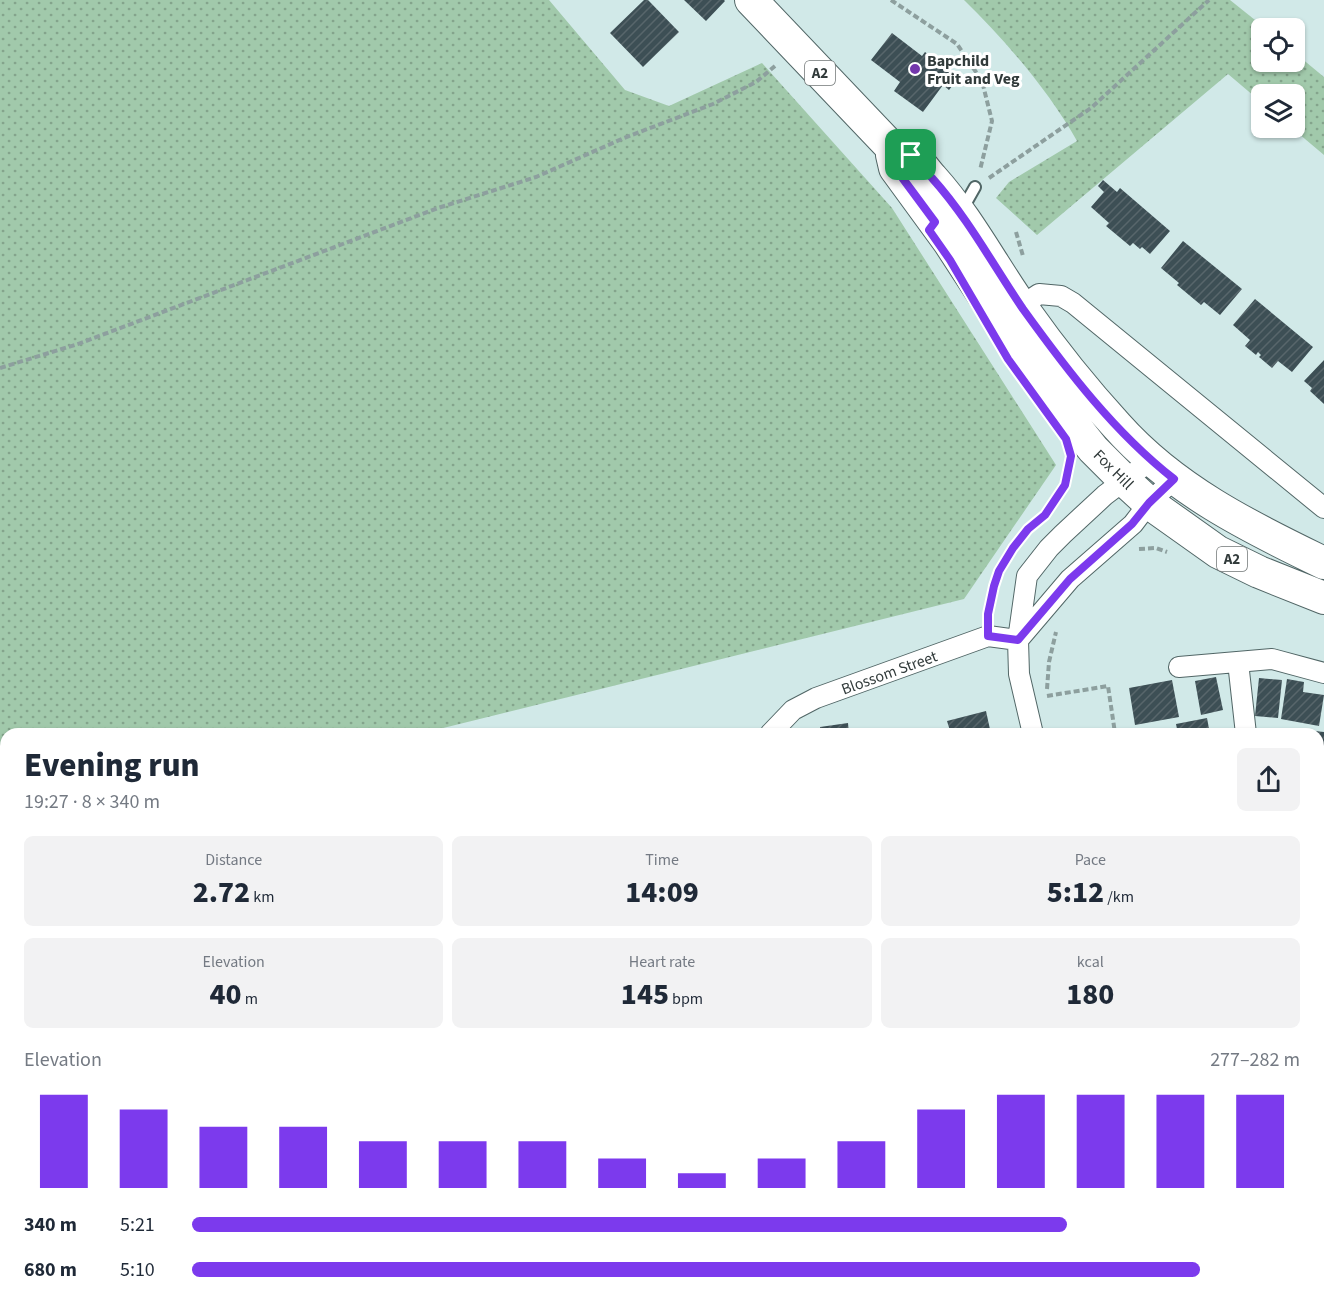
<!DOCTYPE html>
<html lang="en">
<head>
<meta charset="utf-8">
<style>
	:root { --surface:#fff; --page:#f2f2f3; --text:#1f2937; --muted:#747a83; --accent:#7c3aed }
	body { margin:0; font-family:"Source Sans 3",sans-serif; background:var(--page); color:var(--text); height:100vh; display:flex; flex-direction:column; font-size:22px; white-space:nowrap }
	* { box-sizing:border-box; margin:0 }
	p { font-size:20px; color:var(--muted) }
	.icon { flex:none; width:33px; height:33px; fill:none; stroke:currentColor; stroke-width:2; stroke-linecap:round; stroke-linejoin:round }
	.map { position:relative; flex:1; overflow:hidden }
	.panel { position:absolute; left:0px; top:728px; width:1324px; height:578px; display:flex; flex-direction:column; background:var(--surface); border-radius:18px 18px 0 0; box-shadow:0 2px 4px #0004 }
	.panel>* { flex:none }
	.tools { position:absolute; left:1251px; top:18px; display:grid; gap:12px }
	.tools a { display:grid; place-items:center; width:54px; height:54px; border-radius:9px; background:var(--surface); box-shadow:0 2px 4px #0004; font-size:30px }
	.pin { position:absolute; display:grid; place-items:center; width:51px; height:51px; color:#fff; margin:-26px; border-radius:12px; box-shadow:0 3px 9px #0006 }
	.round { display:grid; place-items:center; flex:none; width:63px; height:63px; border-radius:9px; background:var(--page) }
	.headline { display:flex; align-items:center; justify-content:space-between; height:102px; padding:0 24px }
	h1 { font-size:33px; font-weight:800; line-height:45px }
	.stats { display:grid; grid-template-columns:repeat(3,1fr); gap:9px; height:102px; padding:6px 24px }
	.stats div { display:grid; align-content:center; border-radius:9px; background:var(--page); text-align:center }
	.stats b { font-size:30px; font-weight:800 }
	.stats small { font-size:16px; font-weight:400 }
	.stats p { font-size:16px }
	.chart { height:168px; padding:12px 24px }
	.chart p { display:flex; justify-content:space-between }
	.chart svg { width:100%; height:108px; margin-top:6px; stroke:var(--accent); stroke-width:6 }
	ul { padding:0 24px; list-style:none; font-size:20px }
	li { display:grid; grid-template-columns:96px 72px 1fr; align-items:center; height:45px }
	li i { height:15px; border-radius:8px; background:var(--accent) }
	.map>svg:first-child { display:block }
</style>
</head>
<body>
<div class="map">
<svg width="1324" height="1304" viewBox="0 0 1324 1304">
	<defs>
		<pattern id="grass-dots" width="8" height="8" patternUnits="userSpaceOnUse" patternTransform="scale(1.5)"><rect width="8" height="8" fill="#a1c9ab"/><path d="M2 2h.1M6 6h.1" fill="none" stroke="#84a48c" stroke-width="1.8" stroke-linecap="round"/></pattern>
		<pattern id="building-hatch" width="6" height="6" patternUnits="userSpaceOnUse" patternTransform="scale(1.5)"><rect width="6" height="6" fill="#3d4f55"/><path d="M-1 1l2-2M0 6l6-6M5 7l2-2" fill="none" stroke="#58666b"/></pattern>
	</defs>
	<rect width="100%" height="100%" fill="#d1e9e8"/>
	<!-- grass -->
	<path fill="url(#grass-dots)" d="M 0,0 L 549,0 L 625,90 L 669,106 L 762,63 L 892,208 L 1056,465 L 964,599 L 423,733 L 6,734 L 6,864 L 0,868 Z
		M 964,0 L 1230,0 L 1265,28 L 1262,28 L 1262,62 L 1294,62 L 1295,53 L 1324,77 L 1324,155 L 1292,128 L 1294,128 L 1294,94 L 1262,94 L 1261,102 L 1228,74 L 1037,235 L 996,198 L 1009,182 L 1077,141 C 1049,91 1005,40 964,0 Z"/>
	<!-- building -->
	<path fill="url(#building-hatch)" d="M 644,0 L 648,0 L 679,32 L 643,67 L 610,33 Z
		M 684,0 L 724,0 L 725,1 L 706,21 Z
		M 892,33 L 922,56 L 925,52 L 959,77 L 949,90 L 943,85 L 923,112 L 894,91 L 900,82 L 871,60 Z
		M 1103,180 L 1117,192 L 1120,188 L 1170,231 L 1150,254 L 1142,247 L 1140,249 L 1133,243 L 1130,246 L 1106,226 L 1109,223 L 1091,207 L 1104,192 L 1098,186 Z
		M 1183,241 L 1242,289 L 1220,315 L 1204,302 L 1201,305 L 1177,285 L 1179,283 L 1161,268 Z
		M 1255,299 L 1313,347 L 1292,372 L 1278,361 L 1272,368 L 1259,357 L 1261,355 L 1258,352 L 1256,355 L 1245,346 L 1250,340 L 1233,325 Z
		M 1324,360 L 1324,404 L 1310,391 L 1312,388 L 1304,381 Z
		M 1216,677 L 1223,710 L 1201,715 L 1195,681 Z
		M 1259,678 L 1282,680 L 1278,718 L 1255,716 Z
		M 1287,679 L 1304,682 L 1303,692 L 1324,695 L 1319,726 L 1281,719 Z
		M 1172,680 L 1179,717 L 1135,725 L 1129,688 Z
		M 986,711 L 991,734 L 951,734 L 947,721 Z
		M 1207,718 L 1210,734 L 1178,734 L 1176,724 Z
		M 848,723 L 849,734 L 820,734 L 820,727 Z
		M 1315,731 L 1324,732 L 1324,756 L 1318,755 L 1318,734 L 1315,734 Z
		M 1318,775 L 1324,775 L 1324,844 L 1318,845 Z
		M 1318,1224 L 1324,1235 L 1324,1254 L 1318,1257 Z
		M 981,1299 L 1016,1299 L 1021,1304 L 986,1304 Z"/>
	<g fill="none" stroke-linecap="round" stroke-linejoin="round">
		<defs>
			<path id="lane" d="M 962,210 L 975,187
				M 1318,866 L 1324,864"/>
			<path id="street" d="M 1016,314 L 1021,306 L 1039,294 L 1061,296 L 1073,303 L 1324,508
				M 1018,640 L 1070,579 L 1133,524 L 1149,503 L 1174,479
				M 1238,662 L 1246,734
				M 1179,667 L 1272,659 L 1324,673
				M 770,734 L 793,710 L 816,698 L 988,636 L 1018,640
				M 1033,734 L 1019,674 L 1018,640 L 1027,576 L 1049,548 L 1063,534 L 1105,495 L 1150,461
				M 1318,1004 L 1324,1009
				M 1318,1063 L 1324,1058
				M 681,1299 L 682,1304
				M 1046,1299 L 1050,1304
				M 1305,1299 L 1310,1304
				M 1200,1304 L 1204,1299"/>
			<path id="primary" d="M 751,0 L 890,146 C 896,149 905,151 911,155 C 919,160 925,171 932,178 C 968,218 992,265 1023,309 C 1052,350 1083,389 1117,426 C 1173,489 1249,527 1324,563
				M 892,155 L 895,168 L 949,242 L 1042,385 L 1093,449 L 1125,481 L 1149,503 L 1218,552 L 1259,572 L 1324,598"/>
		</defs>
		<!-- lane casing -->
		<use href="#lane" stroke="#516666" stroke-width="14"/>
		<!-- street casing -->
		<use href="#street" stroke="#516666" stroke-width="22"/>
		<!-- primary casing -->
		<use href="#primary" stroke="#516666" stroke-width="34"/>
		<!-- path -->
		<path stroke="#8d9f9e" stroke-width="4" stroke-dasharray="6 3" stroke-linecap="butt" d="M 891,0 L 957,44 L 982,81 L 992,121 L 980,170
			M 989,178 L 1091,108 L 1209,0
			M 1016,232 L 1023,256
			M 0,368 L 78,344 L 438,208 L 536,177 L 624,138 L 713,104 L 756,82 L 775,66
			M 1139,549 L 1156,548 L 1167,552
			M 988,615 C 994,581 1004,559 1025,532 C 1031,525 1040,520 1046,513 C 1058,499 1067,482 1070,464
			M 1047,689 L 1049,662 L 1056,632
			M 1047,696 L 1108,686 L 1115,733 L 1112,734
			M 866,1304 L 868,1299"/>
		<!-- lane -->
		<use href="#lane" stroke="#fff" stroke-width="10"/>
		<!-- street -->
		<use href="#street" stroke="#fff" stroke-width="20"/>
		<!-- primary -->
		<use href="#primary" stroke="#fff" stroke-width="32"/>
	</g>
	<g fill="none" stroke-linecap="round" stroke-linejoin="round">
		<defs>
			<path id="route" d="M 890,146 C 896,149 905,151 911,155 C 919,160 925,171 932,178 C 968,218 993,265 1023,309 C 1067,370 1114,432 1174,479 L 1149,503 L 1132,524 L 1070,579 L 1018,640 L 988,636 L 988,614 L 994,586 L 999,571 L 1013,548 L 1028,529 L 1045,515 L 1065,485 L 1071,456 L 1066,439 L 1008,359 L 950,260 L 929,230 L 935,222 L 895,168 Z"/>
		</defs>
		<!-- route casing -->
		<use href="#route" stroke="#fff" stroke-width="12"/>
		<!-- route -->
		<use href="#route" stroke="#7c3aed" stroke-width="8"/>
	</g>
	<!-- markers -->
	<circle fill="#7337ac" stroke="#fff" stroke-width="2" cx="915" cy="69" r="6"/>
	<g text-anchor="middle" stroke-width="6" stroke-linejoin="round" paint-order="stroke">
		<!-- shield labels -->
		<g fill="#fff" stroke="#707676" stroke-width="1.5">
			<rect x="805" y="61" width="30" height="24" rx="4.5"/>
			<rect x="1217" y="547" width="30" height="24" rx="4.5"/>
		</g>
		<g font-size="15" font-weight="bold" fill="#323b3b">
			<text x="820" y="78">A2</text>
			<text x="1232" y="564">A2</text>
		</g>
		<!-- poi labels -->
		<g font-size="16" font-weight="bold" fill="#323b3b" stroke="#fff" text-anchor="start">
			<text x="927" y="66">Bapchild<tspan x="927" dy="18">Fruit and Veg</tspan></text>
		</g>
		<!-- street labels -->
		<g font-size="16" fill="#323b3b" stroke="#fff">
			<text transform="translate(1114 469) rotate(45)" y="6">Fox Hill</text>
			<text transform="translate(889 672) rotate(-20)" y="6">Blossom Street</text>
		</g>
	</g>
</svg>
<div class="tools">
<a><svg class="icon" aria-label="locate" viewBox="0 0 24 24"><circle cx="12" cy="12" r="6"/><path d="M12 2v4M12 18v4M2 12h4M18 12h4"/></svg></a>
<a><svg class="icon" aria-label="layers" viewBox="0 0 24 24"><path d="M12 4l9 5-9 5-9-5zM3 14l9 5 9-5"/></svg></a>
</div>
<div class="pin" style="left:911px;top:155px;background:#1e9e55"><svg class="icon" aria-label="arrive" viewBox="0 0 24 24"><path d="M6 21V4h12l-3 4 3 4H6"/></svg></div>
<section class="panel">
<div class="headline"><div><h1>Evening run</h1><p>19:27 · 8 × 340 m</p></div><a class="round"><svg class="icon" aria-label="share" viewBox="0 0 24 24"><path d="M12 15V3M7 8l5-5 5 5M5 13v7h14v-7"/></svg></a></div>
<div class="stats">
<div><p>Distance</p><b>2.72<small> km</small></b></div>
<div><p>Time</p><b>14:09</b></div>
<div><p>Pace</p><b>5:12<small> /km</small></b></div>
</div>
<div class="stats">
<div><p>Elevation</p><b>40<small> m</small></b></div>
<div><p>Heart rate</p><b>145<small> bpm</small></b></div>
<div><p>kcal</p><b>180</b></div>
</div>
<div class="chart"><p><span>Elevation</span>277–282 m</p>
<svg viewBox="0 0 160 44" preserveAspectRatio="none"><path d="M5 44V6M15 44V12M25 44V19M35 44V19M45 44V25M55 44V25M65 44V25M75 44V32M85 44V38M95 44V32M105 44V25M115 44V12M125 44V6M135 44V6M145 44V6M155 44V6"/></svg>
</div>
<ul>
<li><b>340 m</b>5:21<i style="width:79%"></i></li>
<li><b>680 m</b>5:10<i style="width:91%"></i></li>
</ul>
</section>
</div>
</body>
</html>
